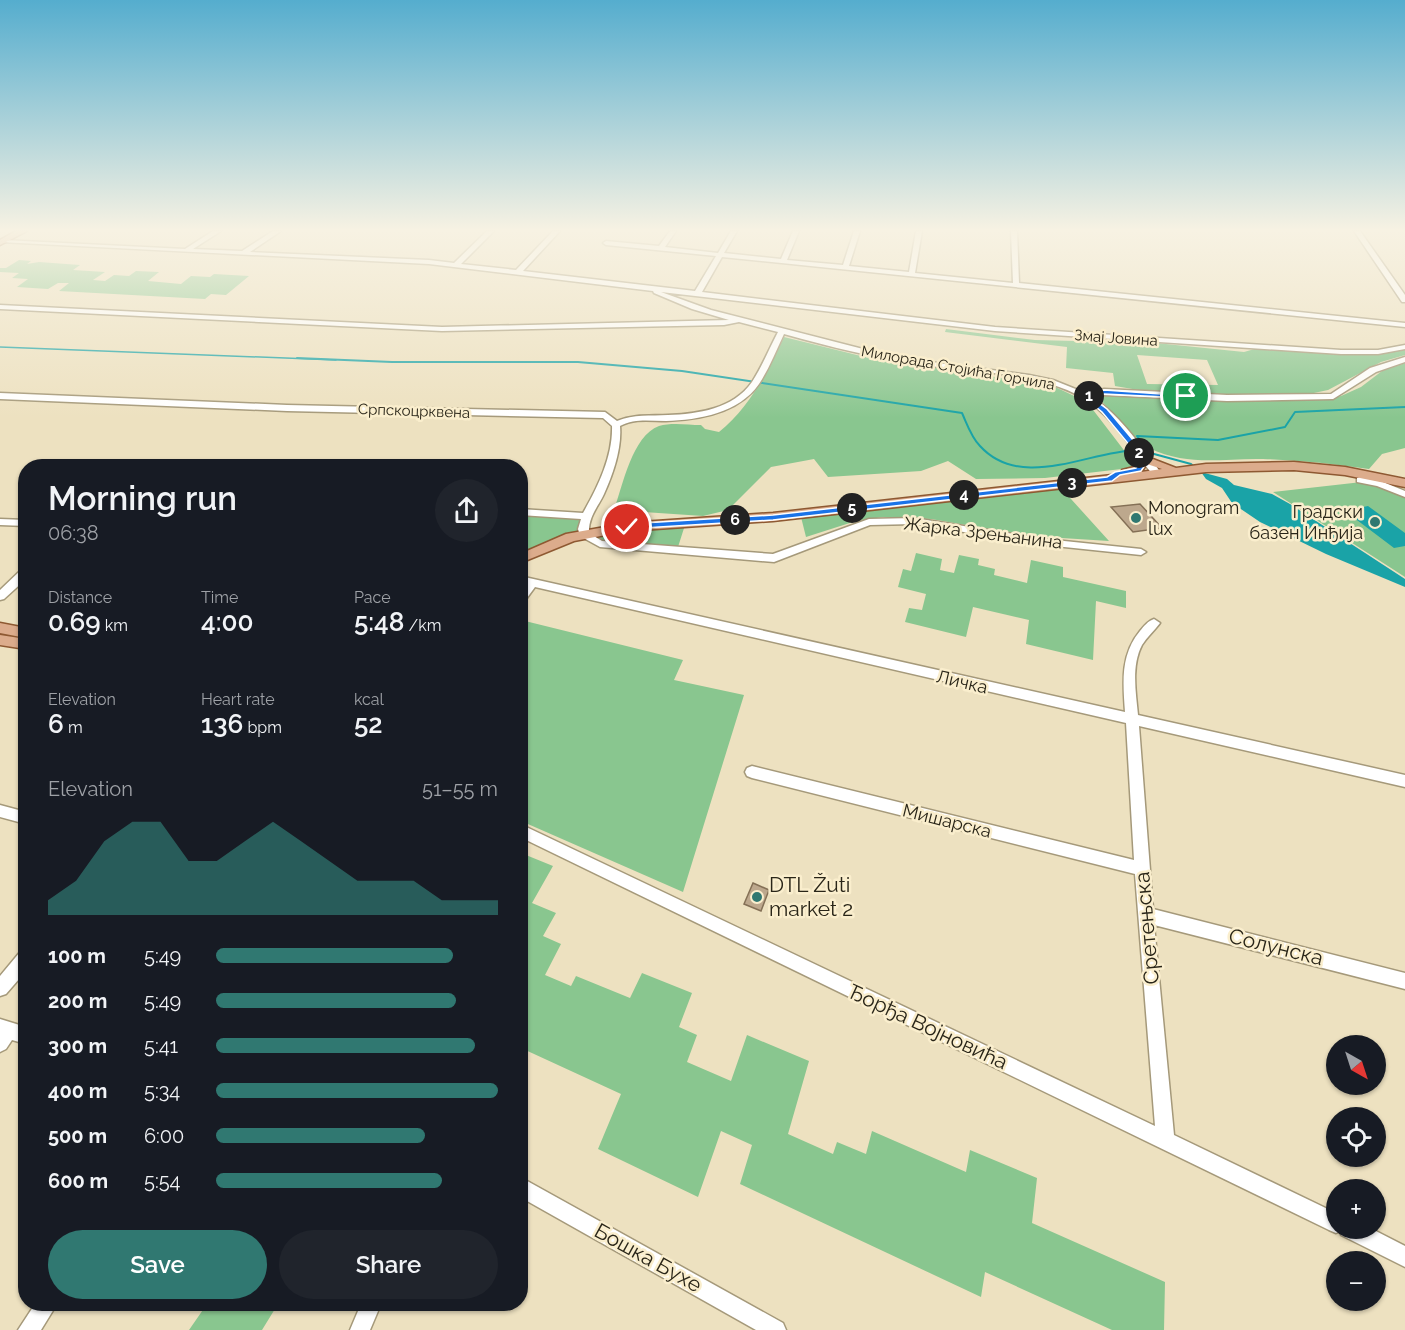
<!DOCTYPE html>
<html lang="en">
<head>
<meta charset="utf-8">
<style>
	:root { --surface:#171b24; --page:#20242c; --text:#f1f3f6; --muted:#9ea1a6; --accent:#307871 }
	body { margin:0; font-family:Raleway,sans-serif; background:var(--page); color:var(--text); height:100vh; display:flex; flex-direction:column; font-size:22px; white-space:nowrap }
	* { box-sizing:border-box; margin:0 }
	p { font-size:20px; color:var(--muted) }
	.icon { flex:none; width:33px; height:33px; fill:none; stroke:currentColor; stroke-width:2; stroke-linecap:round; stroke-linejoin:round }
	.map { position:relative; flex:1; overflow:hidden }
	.panel { position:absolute; left:18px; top:459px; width:510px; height:852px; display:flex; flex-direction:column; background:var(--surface); border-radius:24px; box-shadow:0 2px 4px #0004 }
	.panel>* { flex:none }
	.needle { width:39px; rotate:141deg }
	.tools { position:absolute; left:1326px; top:1035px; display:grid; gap:12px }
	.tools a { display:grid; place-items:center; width:60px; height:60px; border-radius:50%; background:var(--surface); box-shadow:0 2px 4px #0004; font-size:30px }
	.pin { position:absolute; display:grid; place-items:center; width:51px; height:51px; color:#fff; margin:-26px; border:3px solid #fff; border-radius:50%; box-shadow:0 2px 6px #0007 }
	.km { position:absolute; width:30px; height:30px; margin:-15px; border-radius:50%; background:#222; color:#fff; font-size:16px; line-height:30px; text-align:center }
	.round { display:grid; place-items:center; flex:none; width:63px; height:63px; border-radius:32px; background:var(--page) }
	.headline { display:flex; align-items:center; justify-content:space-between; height:102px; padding:0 30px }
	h1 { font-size:33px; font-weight:600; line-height:45px }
	.figures { display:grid; grid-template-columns:repeat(3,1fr); gap:9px; height:102px; padding:6px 30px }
	.figures div { display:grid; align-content:center }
	.figures b { font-size:26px; font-weight:600 }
	.figures small { font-size:16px; font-weight:400 }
	.figures p { font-size:16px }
	.chart { height:168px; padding:12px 30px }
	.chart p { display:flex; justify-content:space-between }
	.chart svg { width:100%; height:108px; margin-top:6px; fill:var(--accent); opacity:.7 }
	.button { display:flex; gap:12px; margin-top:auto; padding:12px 30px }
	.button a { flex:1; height:69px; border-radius:36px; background:var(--accent); color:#fff; font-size:24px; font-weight:600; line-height:69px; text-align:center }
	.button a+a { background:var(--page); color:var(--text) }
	ul { padding:0 30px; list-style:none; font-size:20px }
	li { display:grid; grid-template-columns:96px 72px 1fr; align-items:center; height:45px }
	li i { height:15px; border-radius:8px; background:var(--accent) }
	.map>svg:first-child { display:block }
</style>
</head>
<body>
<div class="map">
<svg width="1405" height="1330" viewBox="0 0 1405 1330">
	<rect width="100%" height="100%" fill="#ede1c0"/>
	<!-- green -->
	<path fill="#89c68f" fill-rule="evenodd" d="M 19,260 L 31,261 L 27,264 L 39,262 L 80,265 L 73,270 L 105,272 L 93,280 L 105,281 L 114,275 L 129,276 L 136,271 L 159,272 L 148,281 L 181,284 L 191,276 L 210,277 L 214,274 L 249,276 L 226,295 L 211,294 L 205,299 L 59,291 L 69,283 L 58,283 L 48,289 L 17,287 L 28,279 L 12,278 L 19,273 L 0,272 L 0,268 L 6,268 Z
		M 946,329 L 1035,340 L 1156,343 L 1244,352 L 1258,348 L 1381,353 L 1405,348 L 1405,355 L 1381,362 L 1328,390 L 1309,394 L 1247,396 L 1150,392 L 1115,386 L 1113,373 L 1066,368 L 1067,347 L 945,332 ZM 1137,355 L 1207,360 L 1218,385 L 1147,384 Z
		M 784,337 L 865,357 L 1053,386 L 1087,402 L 1133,462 L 1130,468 L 1045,478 L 976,479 L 948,461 L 921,471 L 828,477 L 814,459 L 771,467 L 728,510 L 703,516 L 614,510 C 623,485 632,436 659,426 C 672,422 688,425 701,425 L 705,429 L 719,432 C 749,408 768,371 784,337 Z
		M 1405,363 L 1405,448 L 1382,454 L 1369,469 C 1334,464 1299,460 1263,459 C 1222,458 1189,467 1149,448 C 1129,438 1113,412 1097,396 L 1107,394 L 1232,401 L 1327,399 L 1341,396 L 1361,387 L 1382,371 Z
		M 1362,482 L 1405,496 L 1405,577 L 1273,492 Z
		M 1062,489 L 1109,541 L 1030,536 L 931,519 L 883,517 L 856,521 L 806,537 L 801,517 Z
		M 521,512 L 587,516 L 584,534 L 521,557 Z
		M 685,525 L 678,547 C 658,545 607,548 593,535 Z
		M 916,553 L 942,559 L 940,570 L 954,573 L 959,555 L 979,559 L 978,565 L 995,569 L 994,575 L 1027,583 L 1031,560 L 1063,567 L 1063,577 L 1126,591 L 1126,608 L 1096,601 L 1093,660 L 1026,644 L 1029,620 L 973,607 L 966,637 L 905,622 L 909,608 L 922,610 L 926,594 L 898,587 L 903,569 L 911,571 Z
		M 521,620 L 683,660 L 674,680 L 744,695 L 683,892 L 521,821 Z
		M 521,853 L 553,866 L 532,903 L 556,913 L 543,936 L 561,944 L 545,975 L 571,986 L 576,976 L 630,998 L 642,973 L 692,993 L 679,1027 L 697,1035 L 687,1062 L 731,1081 L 747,1035 L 809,1061 L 788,1134 L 833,1154 L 837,1142 L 866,1154 L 872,1131 L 966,1172 L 970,1150 L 1037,1178 L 1032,1223 L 1165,1282 L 1164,1330 L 1112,1330 L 985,1272 L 981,1297 L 740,1184 L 752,1145 L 721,1131 L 698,1197 L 598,1149 L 621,1094 L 521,1048 Z
		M 207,1304 L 278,1304 L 262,1330 L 189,1330 Z"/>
	<!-- water -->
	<path fill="#1aa3a7" d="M 1201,472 L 1227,479 L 1234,485 L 1272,494 L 1290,504 L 1405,579 L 1405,587 L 1326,554 L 1260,522 L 1232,503 L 1222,488 L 1206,479 Z
		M 1368,506 L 1405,533 L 1405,546 L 1394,548 L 1345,511 Z"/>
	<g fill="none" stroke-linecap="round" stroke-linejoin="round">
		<!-- stream-far1 -->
		<path stroke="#1aa3a7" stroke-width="1.5" d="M 0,347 L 336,360"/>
		<!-- stream -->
		<path stroke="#1aa3a7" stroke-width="2" d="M 297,358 L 392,362 L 578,362 L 682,371 L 962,413 C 967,424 971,437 980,446 C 1021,491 1087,452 1136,450
			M 1147,450 L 1137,436 L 1218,440 L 1285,427 L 1295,412 L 1405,407
			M 1143,451 L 1191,464 L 1196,468"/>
	</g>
	<!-- building -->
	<path fill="#bda88d" stroke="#847056" stroke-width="1.5" d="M 1140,504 L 1162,528 L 1133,532 L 1111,507 Z
		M 753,883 L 769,890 L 761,911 L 744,904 Z"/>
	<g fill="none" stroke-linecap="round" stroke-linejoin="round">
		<defs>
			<path id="minor" d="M 213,231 L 221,231 L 193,249 L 242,251 L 273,231 L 281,231 L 250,252 L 429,260 L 454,263 L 487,231 L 494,231 L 461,264 L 516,270 L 553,231 L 560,231 L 523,271 L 695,291 L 716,256 L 606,245 L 603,243 L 606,241 L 659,246 L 670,231 L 676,231 L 665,247 L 718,253 L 731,231 L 737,231 L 724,253 L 781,259 L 793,231 L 799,231 L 787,260 L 843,265 L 854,231 L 860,231 L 849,266 L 909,272 L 916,231 L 922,231 L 915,273 L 1013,283 L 1011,231 L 1017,231 L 1019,283 L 1405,323 L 1405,327 L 722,257 L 702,292 L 995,327 L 1341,350 L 1378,350 L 1405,345 L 1405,349 L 1378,354 L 1341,354 L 995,331 L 661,292 L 711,310 L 863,349 L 923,361 L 1029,375 L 1053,380 L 1088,394 L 1104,389 L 1227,395 L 1331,394 L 1370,368 L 1405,357 L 1405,362 L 1376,372 L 1333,399 L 1227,401 L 1104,395 L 1094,398 C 1121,417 1142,447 1162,474 L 1157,477 L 1154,476 C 1132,450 1113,416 1083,398 C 1036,371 975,373 923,365 C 876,358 830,347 784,334 C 776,351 769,369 759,384 C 739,413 699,420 666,421 C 650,421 635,418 620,426 C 622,448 613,474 604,494 C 598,507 588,517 589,533 L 602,541 L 773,554 L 869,519 L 914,518 L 1045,539 L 1141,549 L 1146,552 L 1141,555 L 1045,545 L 914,524 L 870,525 L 774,562 L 600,547 L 580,536 L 578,529 L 581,519 L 520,515 L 520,509 L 583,513 C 598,487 613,456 612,426 L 603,418 L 287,411 L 0,399 L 0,393 L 287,405 L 605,412 L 617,421 C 634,414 650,416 668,415 C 698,414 733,409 752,382 C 762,367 769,349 778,332 L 739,322 L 724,325 L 442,331 L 0,309 L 0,305 L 442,327 L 729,320 L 692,309 L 654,293 L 653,291 L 429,264 L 0,242 L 3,240 L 185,249 Z
				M 1354,231 L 1360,231 L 1405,295 L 1405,302 L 1402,302 Z
				M 1360,477 L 1383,482 L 1405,491 L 1405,497 L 1377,486 L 1357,482 L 1357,478 Z
				M 0,519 L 26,520 L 26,526 L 0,525 Z
				M 22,569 L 26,569 L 26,579 L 4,599 L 0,600 L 0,590 Z
				M 520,576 L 1125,712 C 1123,683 1120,655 1140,631 C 1144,626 1148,621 1154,619 L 1160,623 C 1154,631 1147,637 1142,645 C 1131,666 1136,693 1138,715 L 1405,775 L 1405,787 L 1139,726 L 1153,909 L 1405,973 L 1405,989 L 1154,925 L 1174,1135 L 1336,1213 L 1336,1228 L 1370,1228 L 1405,1246 L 1405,1267 L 1341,1235 L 1340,1231 L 1336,1233 L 1329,1230 L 520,837 L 520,824 L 1155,1126 L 1135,874 L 752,778 L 747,776 L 745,772 L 747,768 L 752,766 L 1134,860 L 1126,723 L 535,587 L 524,602 L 520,603 L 520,590 L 525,585 L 520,584 Z
				M 0,805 L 26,812 L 26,824 L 0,817 Z
				M 26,950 L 26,971 L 6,994 L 0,996 L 0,976 L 20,952 Z
				M 0,1019 L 26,1027 L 26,1044 L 12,1040 L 6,1049 L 0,1052 Z
				M 520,1177 L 783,1323 L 786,1330 L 756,1330 L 520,1197 Z
				M 35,1304 L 57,1304 L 41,1330 L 18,1330 Z
				M 361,1304 L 381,1304 L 370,1330 L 350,1330 Z"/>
			<path id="major" d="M 16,231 L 27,231 L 0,245 L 0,240 Z
				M 1145,456 L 1176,468 L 1206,464 L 1294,462 L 1345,467 L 1405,479 L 1405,487 L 1345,475 L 1294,470 L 1206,472 L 773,521 L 627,531 L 574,541 L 520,563 L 520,554 L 566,534 L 627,523 L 773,513 L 1121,474 L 1122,470 L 1134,467 L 1141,457 ZM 1147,464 L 1162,469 L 1141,472 Z
				M 0,623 L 26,628 L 26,638 L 0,633 Z
				M 0,635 L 26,639 L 26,649 L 0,645 Z"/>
		</defs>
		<!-- minor casing -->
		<use href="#minor" stroke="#a5997a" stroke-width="3"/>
		<!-- major casing -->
		<use href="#major" stroke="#8e5932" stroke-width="3"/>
		<!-- minor -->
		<use href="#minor" fill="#fff" fill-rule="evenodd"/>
		<!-- major -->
		<use href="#major" fill="#dcac8c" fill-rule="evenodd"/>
	</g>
	<!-- sky -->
	<linearGradient id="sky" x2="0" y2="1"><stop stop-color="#55adce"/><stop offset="0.55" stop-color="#f7f2e3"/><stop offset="1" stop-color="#f7f2e3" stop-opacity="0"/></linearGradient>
	<rect width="1405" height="418" fill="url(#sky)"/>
	<!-- route -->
	<path fill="#1a73e8" stroke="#fff" stroke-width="1.5" d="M 1104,390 L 1190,396 L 1186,398 L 1104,394 L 1092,398 L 1107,409 L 1149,459 L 1141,471 L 1120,475 L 1112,481 L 773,520 L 627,529 L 623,527 L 627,524 L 773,515 L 1107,477 L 1115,472 L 1136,468 L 1141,459 L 1102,412 L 1084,397 Z"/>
	<!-- markers -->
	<g fill="#307871" stroke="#faeecd" stroke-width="2">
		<circle cx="1136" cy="518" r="6"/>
		<circle cx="1375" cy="522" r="6"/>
		<circle cx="757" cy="897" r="6"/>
	</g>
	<g text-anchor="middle" stroke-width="5" stroke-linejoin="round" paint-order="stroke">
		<!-- far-street labels -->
		<g font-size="15" fill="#292518" stroke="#faeecd">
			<text transform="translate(1116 338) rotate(4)" y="5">Змај Јовина</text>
			<text transform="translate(958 368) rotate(10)" y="5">Милорада Стојића Горчила</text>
			<text transform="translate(414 411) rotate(2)" y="5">Српскоцрквена</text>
		</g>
		<!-- poi labels -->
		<g font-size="18" fill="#292518" stroke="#faeecd" text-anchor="start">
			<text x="1148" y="514">Monogram<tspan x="1148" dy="21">lux</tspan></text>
			<text x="1363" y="518" text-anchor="end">Градски<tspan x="1363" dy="21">базен Инђија</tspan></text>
		</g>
		<!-- street labels -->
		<g font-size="18" fill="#292518" stroke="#faeecd">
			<text transform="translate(983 533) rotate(7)" y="6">Жарка Зрењанина</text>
			<text transform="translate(962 682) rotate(13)" y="6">Личка</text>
			<text transform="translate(947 821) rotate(14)" y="6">Мишарска</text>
		</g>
		<!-- near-poi labels -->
		<g font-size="21" fill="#292518" stroke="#faeecd" text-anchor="start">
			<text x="769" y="892">DTL Žuti<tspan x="769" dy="24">market 2</tspan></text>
		</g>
		<!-- near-street labels -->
		<g font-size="21" fill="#292518" stroke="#faeecd">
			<text transform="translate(1147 928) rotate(-95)" y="7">Сретењска</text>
			<text transform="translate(1276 947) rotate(14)" y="7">Солунска</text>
			<text transform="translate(928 1027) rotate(25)" y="7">Ђорђа Војновића</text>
			<text transform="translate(648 1258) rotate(29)" y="7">Бошка Бухе</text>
		</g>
	</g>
</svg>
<div class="tools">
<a><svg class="needle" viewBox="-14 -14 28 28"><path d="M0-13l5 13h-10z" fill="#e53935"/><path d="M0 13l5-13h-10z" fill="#9ea1a6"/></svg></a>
<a><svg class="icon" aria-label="locate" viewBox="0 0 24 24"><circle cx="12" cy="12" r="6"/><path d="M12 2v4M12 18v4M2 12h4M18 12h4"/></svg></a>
<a>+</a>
<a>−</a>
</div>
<div class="pin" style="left:1186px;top:396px;background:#1e9e55"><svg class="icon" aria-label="arrive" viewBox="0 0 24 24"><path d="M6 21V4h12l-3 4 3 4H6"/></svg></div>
<div class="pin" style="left:627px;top:527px;background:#d93025"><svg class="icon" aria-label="check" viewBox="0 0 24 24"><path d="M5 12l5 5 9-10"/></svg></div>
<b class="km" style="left:1089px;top:396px">1</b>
<b class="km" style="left:1139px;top:453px">2</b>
<b class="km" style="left:1072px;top:483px">3</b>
<b class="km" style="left:964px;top:495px">4</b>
<b class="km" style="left:852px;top:508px">5</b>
<b class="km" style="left:735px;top:520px">6</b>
<section class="panel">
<div class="headline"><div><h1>Morning run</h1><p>06:38</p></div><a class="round"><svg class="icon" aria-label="share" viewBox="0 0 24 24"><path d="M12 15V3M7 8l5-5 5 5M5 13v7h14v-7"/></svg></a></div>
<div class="figures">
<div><p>Distance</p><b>0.69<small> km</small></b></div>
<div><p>Time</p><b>4:00</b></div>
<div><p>Pace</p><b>5:48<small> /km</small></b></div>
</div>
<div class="figures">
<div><p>Elevation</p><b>6<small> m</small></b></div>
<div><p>Heart rate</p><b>136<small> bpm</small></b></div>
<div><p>kcal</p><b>52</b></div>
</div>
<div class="chart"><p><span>Elevation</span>51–55 m</p>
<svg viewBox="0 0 160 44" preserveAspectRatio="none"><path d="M0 44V38L10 30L20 14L30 6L40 6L50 22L60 22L70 14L80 6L90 14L100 22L110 30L120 30L130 30L140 38L150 38L160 38V44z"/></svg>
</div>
<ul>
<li><b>100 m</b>5:49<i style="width:84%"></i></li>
<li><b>200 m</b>5:49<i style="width:85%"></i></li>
<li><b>300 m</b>5:41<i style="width:92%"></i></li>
<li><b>400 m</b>5:34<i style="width:100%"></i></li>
<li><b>500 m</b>6:00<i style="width:74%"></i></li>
<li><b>600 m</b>5:54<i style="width:80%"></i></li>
</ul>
<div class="button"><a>Save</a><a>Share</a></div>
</section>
</div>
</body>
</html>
